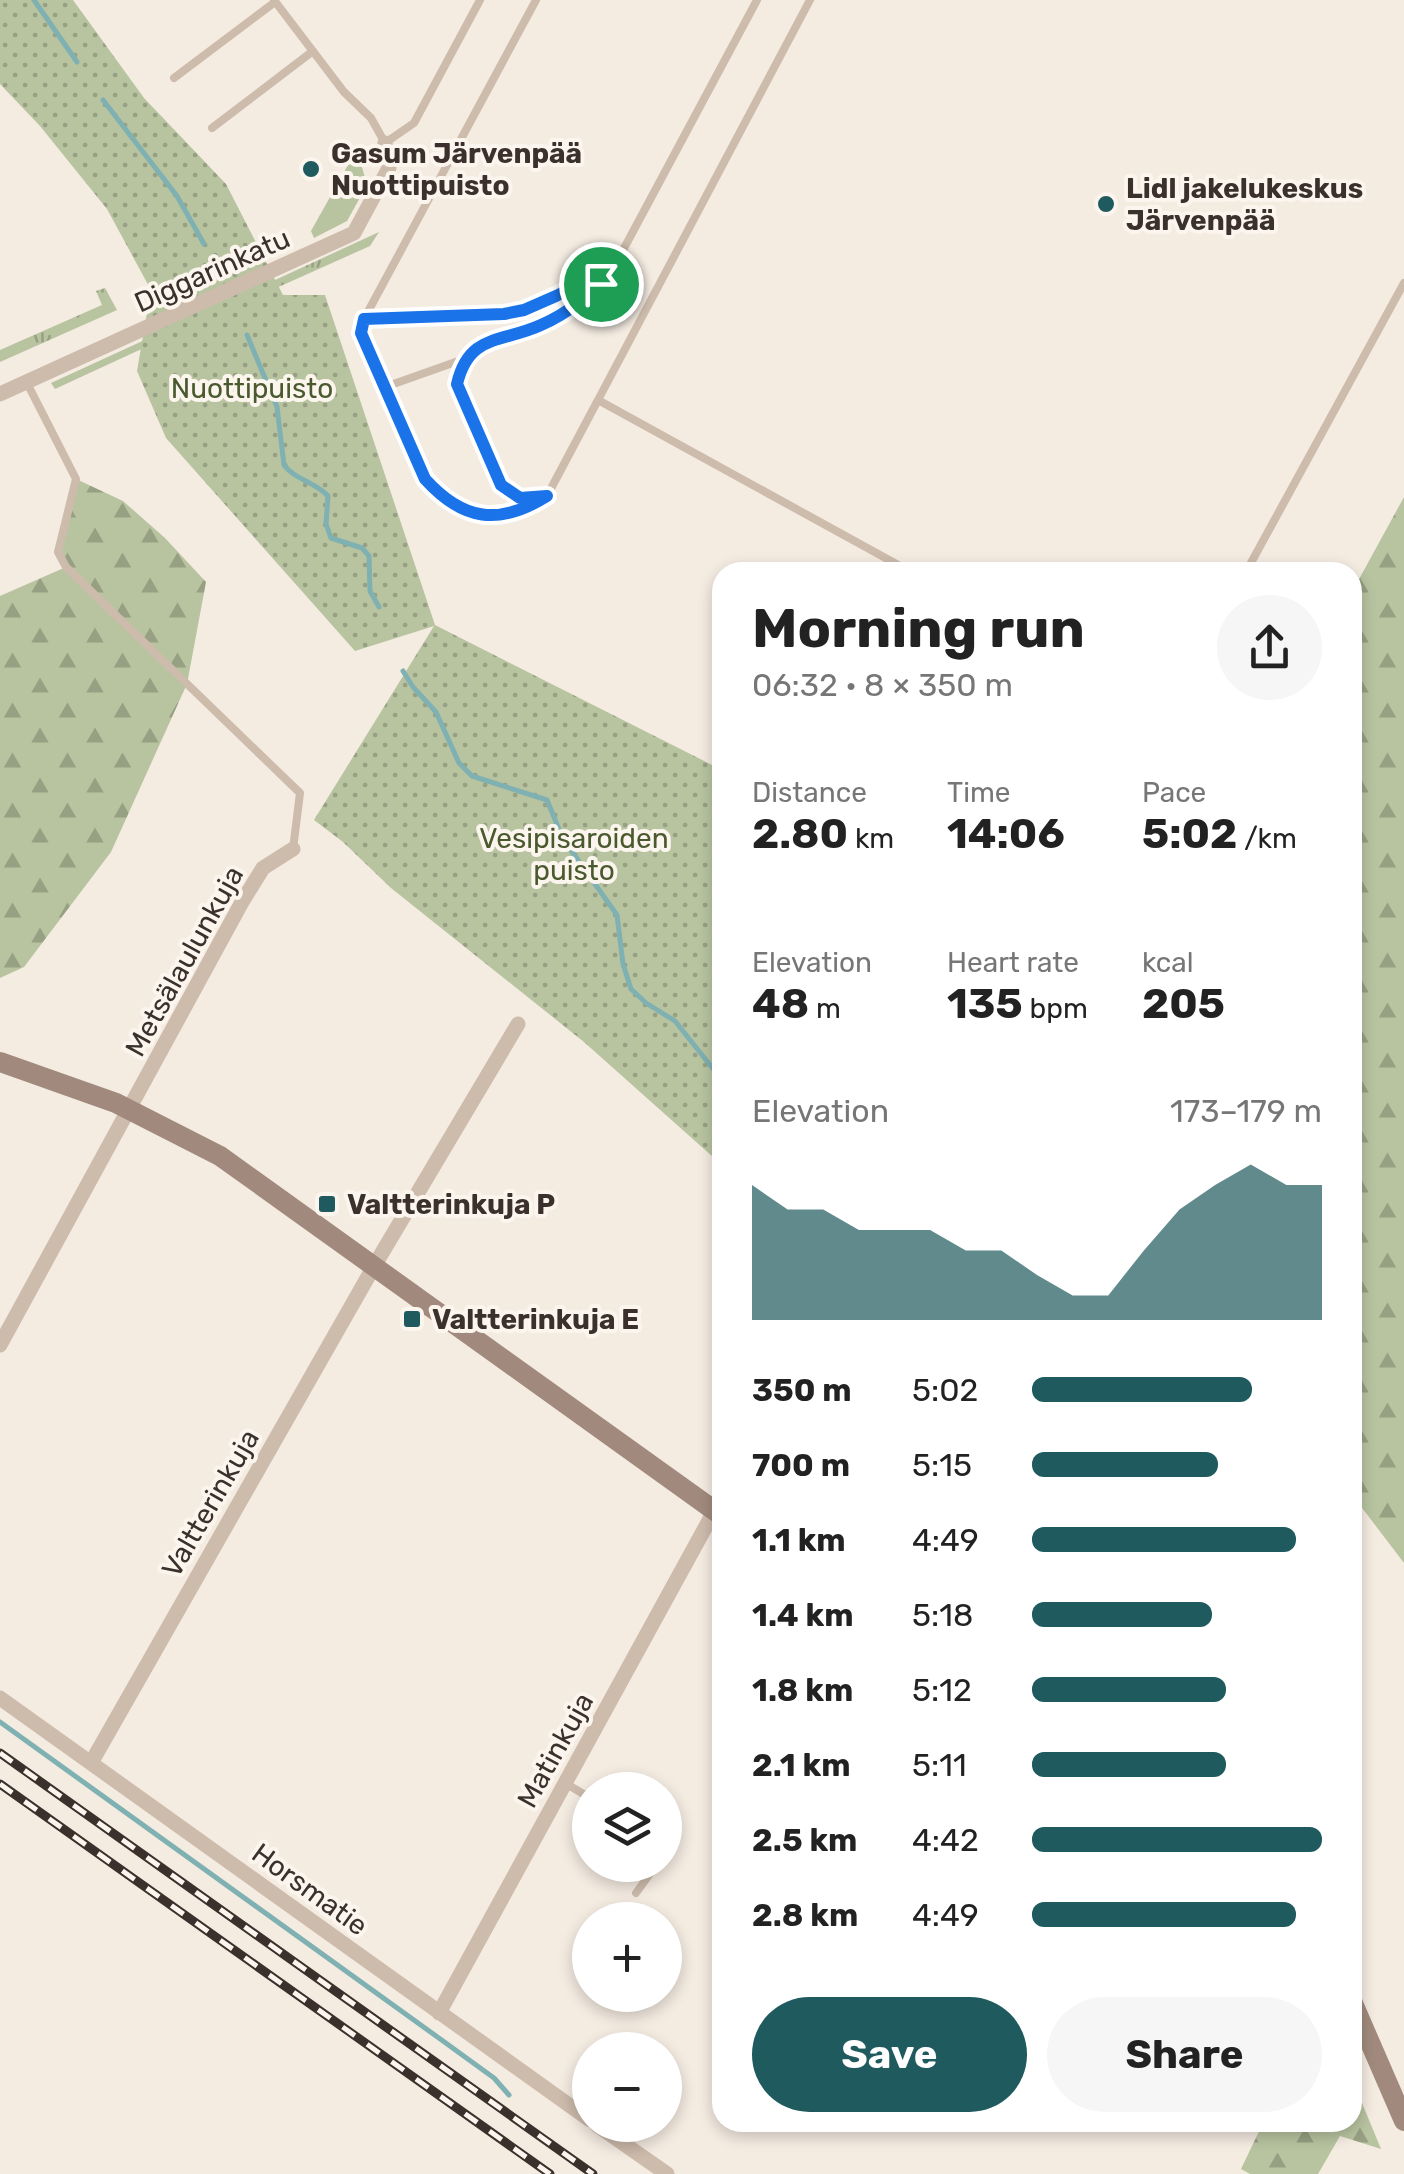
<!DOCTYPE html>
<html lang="en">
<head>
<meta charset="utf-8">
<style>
	:root { --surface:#fff; --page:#f6f6f6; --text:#222; --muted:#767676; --accent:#1f5a5e }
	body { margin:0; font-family:Rubik,sans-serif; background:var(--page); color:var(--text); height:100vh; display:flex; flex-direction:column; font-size:38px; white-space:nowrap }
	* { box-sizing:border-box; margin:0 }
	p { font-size:32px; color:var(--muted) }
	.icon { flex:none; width:55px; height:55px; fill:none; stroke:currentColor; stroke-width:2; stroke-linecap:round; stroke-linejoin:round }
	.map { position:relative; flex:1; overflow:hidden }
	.details { position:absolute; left:712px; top:562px; width:650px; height:1570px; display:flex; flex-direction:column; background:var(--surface); border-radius:30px; box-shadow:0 5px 15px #0003 }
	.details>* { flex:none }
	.controls { position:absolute; left:572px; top:1772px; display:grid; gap:20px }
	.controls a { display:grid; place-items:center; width:110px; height:110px; border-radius:50%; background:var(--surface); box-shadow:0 5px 15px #0003; font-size:50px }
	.pin { position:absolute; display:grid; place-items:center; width:85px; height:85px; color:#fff; margin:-42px; border:5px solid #fff; border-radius:50%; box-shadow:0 2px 10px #0007 }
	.round { display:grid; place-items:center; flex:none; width:105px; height:105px; border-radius:52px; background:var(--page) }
	.overview { display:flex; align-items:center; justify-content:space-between; height:170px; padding:0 40px }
	h1 { font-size:55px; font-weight:700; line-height:75px }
	.metrics { display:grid; grid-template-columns:repeat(3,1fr); gap:15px; height:170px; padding:10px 40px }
	.metrics div { display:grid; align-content:center }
	.metrics b { font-size:42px; font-weight:700 }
	.metrics small { font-size:28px; font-weight:400 }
	.metrics p { font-size:28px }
	.chart { height:280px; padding:20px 40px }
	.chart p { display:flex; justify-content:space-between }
	.chart svg { width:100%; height:180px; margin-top:10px; fill:var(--accent); opacity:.7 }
	.primary-button { display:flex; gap:20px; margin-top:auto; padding:20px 40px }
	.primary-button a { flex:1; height:115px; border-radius:60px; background:var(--accent); color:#fff; font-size:40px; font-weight:700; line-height:115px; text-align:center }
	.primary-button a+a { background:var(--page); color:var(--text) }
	ul { padding:0 40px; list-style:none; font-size:32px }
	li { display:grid; grid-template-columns:160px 120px 1fr; align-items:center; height:75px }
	li i { height:25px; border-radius:12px; background:var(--accent) }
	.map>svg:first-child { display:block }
</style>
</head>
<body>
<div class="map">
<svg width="1404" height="2174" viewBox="0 0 1404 2174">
	<defs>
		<pattern id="grass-tufts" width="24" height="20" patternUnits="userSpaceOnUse" patternTransform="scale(2.5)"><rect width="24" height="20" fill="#b8c4a0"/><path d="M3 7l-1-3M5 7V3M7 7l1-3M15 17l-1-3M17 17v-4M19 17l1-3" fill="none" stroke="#97a083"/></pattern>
		<pattern id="forest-firs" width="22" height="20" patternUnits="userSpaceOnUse" patternTransform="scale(2.5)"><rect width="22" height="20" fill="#b8c4a0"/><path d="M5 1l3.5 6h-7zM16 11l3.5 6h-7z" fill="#97a083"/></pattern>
		<pattern id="park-dots" width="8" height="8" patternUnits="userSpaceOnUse" patternTransform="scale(2.5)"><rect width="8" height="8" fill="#b8c4a0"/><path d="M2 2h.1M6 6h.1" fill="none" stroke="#97a083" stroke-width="1.8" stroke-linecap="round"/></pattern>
	</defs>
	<rect width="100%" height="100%" fill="#f4ebe1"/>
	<!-- grass -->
	<path fill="url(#grass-tufts)" d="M 357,149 L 367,185 L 347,221 L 314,238 L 311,231 Z
		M 379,232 L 370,246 L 187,328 L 184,322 Z
		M 105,288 L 117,310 L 0,362 L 0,350 L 102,305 L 96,291 Z
		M 173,327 L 174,334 L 55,389 L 51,383 Z"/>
	<!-- forest -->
	<path fill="url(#forest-firs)" d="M 76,479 L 123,501 L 165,538 L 206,582 L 187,684 L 111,852 L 24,967 L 0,978 L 0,596 L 66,567 L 58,552 Z
		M 1404,497 L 1404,1563 L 1353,1496 L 1352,592 Z
		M 1353,2081 L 1381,2149 L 1340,2136 L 1318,2174 L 1250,2174 L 1241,2169 L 1263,2123 L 1352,2122 Z"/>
	<!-- park -->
	<path fill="url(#park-dots)" d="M 0,0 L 73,0 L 144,98 L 226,184 L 283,295 L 325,295 L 435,625 L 722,770 L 722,1165 L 584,1042 L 391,888 L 343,842 L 314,820 L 434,626 L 355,651 L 166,438 L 137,371 L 151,290 L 107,209 L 40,126 L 0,84 Z"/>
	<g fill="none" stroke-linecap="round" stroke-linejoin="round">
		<!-- stream -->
		<path stroke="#7fb0b2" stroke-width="5" d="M 34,0 L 77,62
			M 103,100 L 177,196 L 204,244
			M 247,335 L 277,407 L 284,465 C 295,480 316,482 328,496 L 326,524 L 331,538 L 362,548 L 369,556 L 370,591 L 379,607
			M 403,671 L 413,687 L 436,712 L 459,763 L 472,776 L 547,800 L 563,839 L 617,915 L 623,964 L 631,989 L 646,1003 L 675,1021 L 722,1080
			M 0,1722 L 443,2041 L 494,2078 L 509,2095"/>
		<!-- lane -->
		<path stroke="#cdbbac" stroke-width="8" d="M 274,0 L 344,92 L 371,118 L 385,143 L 414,123 L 480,0
			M 536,0 L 364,319 L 361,333 L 425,479 L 442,497 L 490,518 L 521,512 L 547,496 L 598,400
			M 810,0 L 598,400 L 911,572
			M 174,78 L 275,2
			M 212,128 L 313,51
			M 364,319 L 504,314 L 524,310 L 556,297 L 610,269
			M 27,383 L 76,479 L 58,552 L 66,567 L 300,793 L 293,849
			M 385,387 L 464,359
			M 542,496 C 511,498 503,492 491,463 C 483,443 462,406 458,386 C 450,341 517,337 543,324 C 572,310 594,292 614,267 L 757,0
			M 1246,572 L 1404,283
			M 565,1783 L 590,1798
			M 636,1893 L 652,1871 L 652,1865"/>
		<!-- street -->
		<path stroke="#cdbbac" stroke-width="15" d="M 0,394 L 354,233 L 389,168 L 385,143
			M 0,1345 L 242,902 L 263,868 L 293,849
			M 0,1698 L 590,2120
			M 91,1763 L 373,1268 L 518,1024
			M 439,2013 L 722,1497
			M 597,2125 L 667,2174"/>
		<!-- secondary -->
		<path stroke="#a18a7d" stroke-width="20" d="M 0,1062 L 116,1103 L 220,1156 L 722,1516
			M 1352,2001 L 1404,2121"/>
		<defs>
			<path id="rail" d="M 0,1753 L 593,2174
				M 0,1784 L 550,2174"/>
		</defs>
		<!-- rail casing -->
		<use href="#rail" stroke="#3b302b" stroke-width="9"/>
		<!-- rail -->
		<use href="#rail" stroke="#fbf5ee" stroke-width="5" stroke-dasharray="15" stroke-linecap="butt"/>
	</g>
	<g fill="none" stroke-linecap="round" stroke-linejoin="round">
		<defs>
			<path id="route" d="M 614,267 C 594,292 571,312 541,325 C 502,343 469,333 457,384 L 501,485 L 520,498 L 547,496 C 499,526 463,521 425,479 L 361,333 L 364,319 L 504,314 L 524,310 L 556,296 Z"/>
		</defs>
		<!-- route casing -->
		<use href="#route" stroke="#fff" stroke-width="20"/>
		<!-- route -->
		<use href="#route" stroke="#1a73e8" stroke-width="12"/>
	</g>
	<!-- markers -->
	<g fill="#1f5a5e" stroke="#fbf5ee" stroke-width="4">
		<circle cx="311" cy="169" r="10"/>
		<circle cx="1106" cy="204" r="10"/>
		<rect x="317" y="1194" width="20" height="20" rx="5"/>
		<rect x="402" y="1309" width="20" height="20" rx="5"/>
	</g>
	<g text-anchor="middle" stroke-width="8" stroke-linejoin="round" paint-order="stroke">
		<!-- poi labels -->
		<g font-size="28" font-weight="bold" fill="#3b302b" stroke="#fbf5ee" text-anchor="start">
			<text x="331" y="163">Gasum Järvenpää<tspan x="331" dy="32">Nuottipuisto</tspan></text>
			<text x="1126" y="198">Lidl jakelukeskus<tspan x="1126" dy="32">Järvenpää</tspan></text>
			<text x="347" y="1214">Valtterinkuja P</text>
			<text x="432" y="1329">Valtterinkuja E</text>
		</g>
		<!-- street labels -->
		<g font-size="28" fill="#3b302b" stroke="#fbf5ee">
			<text transform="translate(212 270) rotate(-24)" y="10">Diggarinkatu</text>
			<text transform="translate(184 961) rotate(-61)" y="10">Metsälaulunkuja</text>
			<text transform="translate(210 1503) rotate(-60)" y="10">Valtterinkuja</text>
			<text transform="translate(555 1750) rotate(-61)" y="10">Matinkuja</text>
			<text transform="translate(310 1889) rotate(36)" y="10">Horsmatie</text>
		</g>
		<!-- park labels -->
		<g font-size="28" fill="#4a5a2e" stroke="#fbf5ee">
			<text x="252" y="398">Nuottipuisto</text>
			<text x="574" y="848">Vesipisaroiden<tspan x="574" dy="32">puisto</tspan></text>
		</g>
	</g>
</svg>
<div class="controls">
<a><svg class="icon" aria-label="layers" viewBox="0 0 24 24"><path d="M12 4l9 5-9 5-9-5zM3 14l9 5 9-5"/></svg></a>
<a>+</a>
<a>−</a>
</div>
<div class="pin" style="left:601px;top:284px;background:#1e9e55"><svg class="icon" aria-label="arrive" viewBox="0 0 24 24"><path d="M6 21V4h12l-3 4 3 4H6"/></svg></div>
<section class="details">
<div class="overview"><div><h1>Morning run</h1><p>06:32 · 8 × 350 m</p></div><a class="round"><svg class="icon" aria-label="share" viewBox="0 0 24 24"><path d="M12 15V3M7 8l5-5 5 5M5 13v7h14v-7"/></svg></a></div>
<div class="metrics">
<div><p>Distance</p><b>2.80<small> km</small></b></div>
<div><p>Time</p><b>14:06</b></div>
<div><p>Pace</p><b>5:02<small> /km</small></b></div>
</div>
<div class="metrics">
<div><p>Elevation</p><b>48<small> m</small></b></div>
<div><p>Heart rate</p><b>135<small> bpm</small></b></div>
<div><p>kcal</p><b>205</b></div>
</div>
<div class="chart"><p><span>Elevation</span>173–179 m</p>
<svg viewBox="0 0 160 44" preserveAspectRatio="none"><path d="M0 44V11L10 17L20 17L30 22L40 22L50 22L60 27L70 27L80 33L90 38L100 38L110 27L120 17L130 11L140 6L150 11L160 11V44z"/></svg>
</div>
<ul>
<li><b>350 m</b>5:02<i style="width:76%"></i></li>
<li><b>700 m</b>5:15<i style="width:64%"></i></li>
<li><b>1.1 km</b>4:49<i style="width:91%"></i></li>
<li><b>1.4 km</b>5:18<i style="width:62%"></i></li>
<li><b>1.8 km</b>5:12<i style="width:67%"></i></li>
<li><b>2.1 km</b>5:11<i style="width:67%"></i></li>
<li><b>2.5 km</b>4:42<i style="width:100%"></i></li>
<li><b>2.8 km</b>4:49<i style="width:91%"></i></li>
</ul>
<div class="primary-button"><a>Save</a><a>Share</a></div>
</section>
</div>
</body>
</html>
